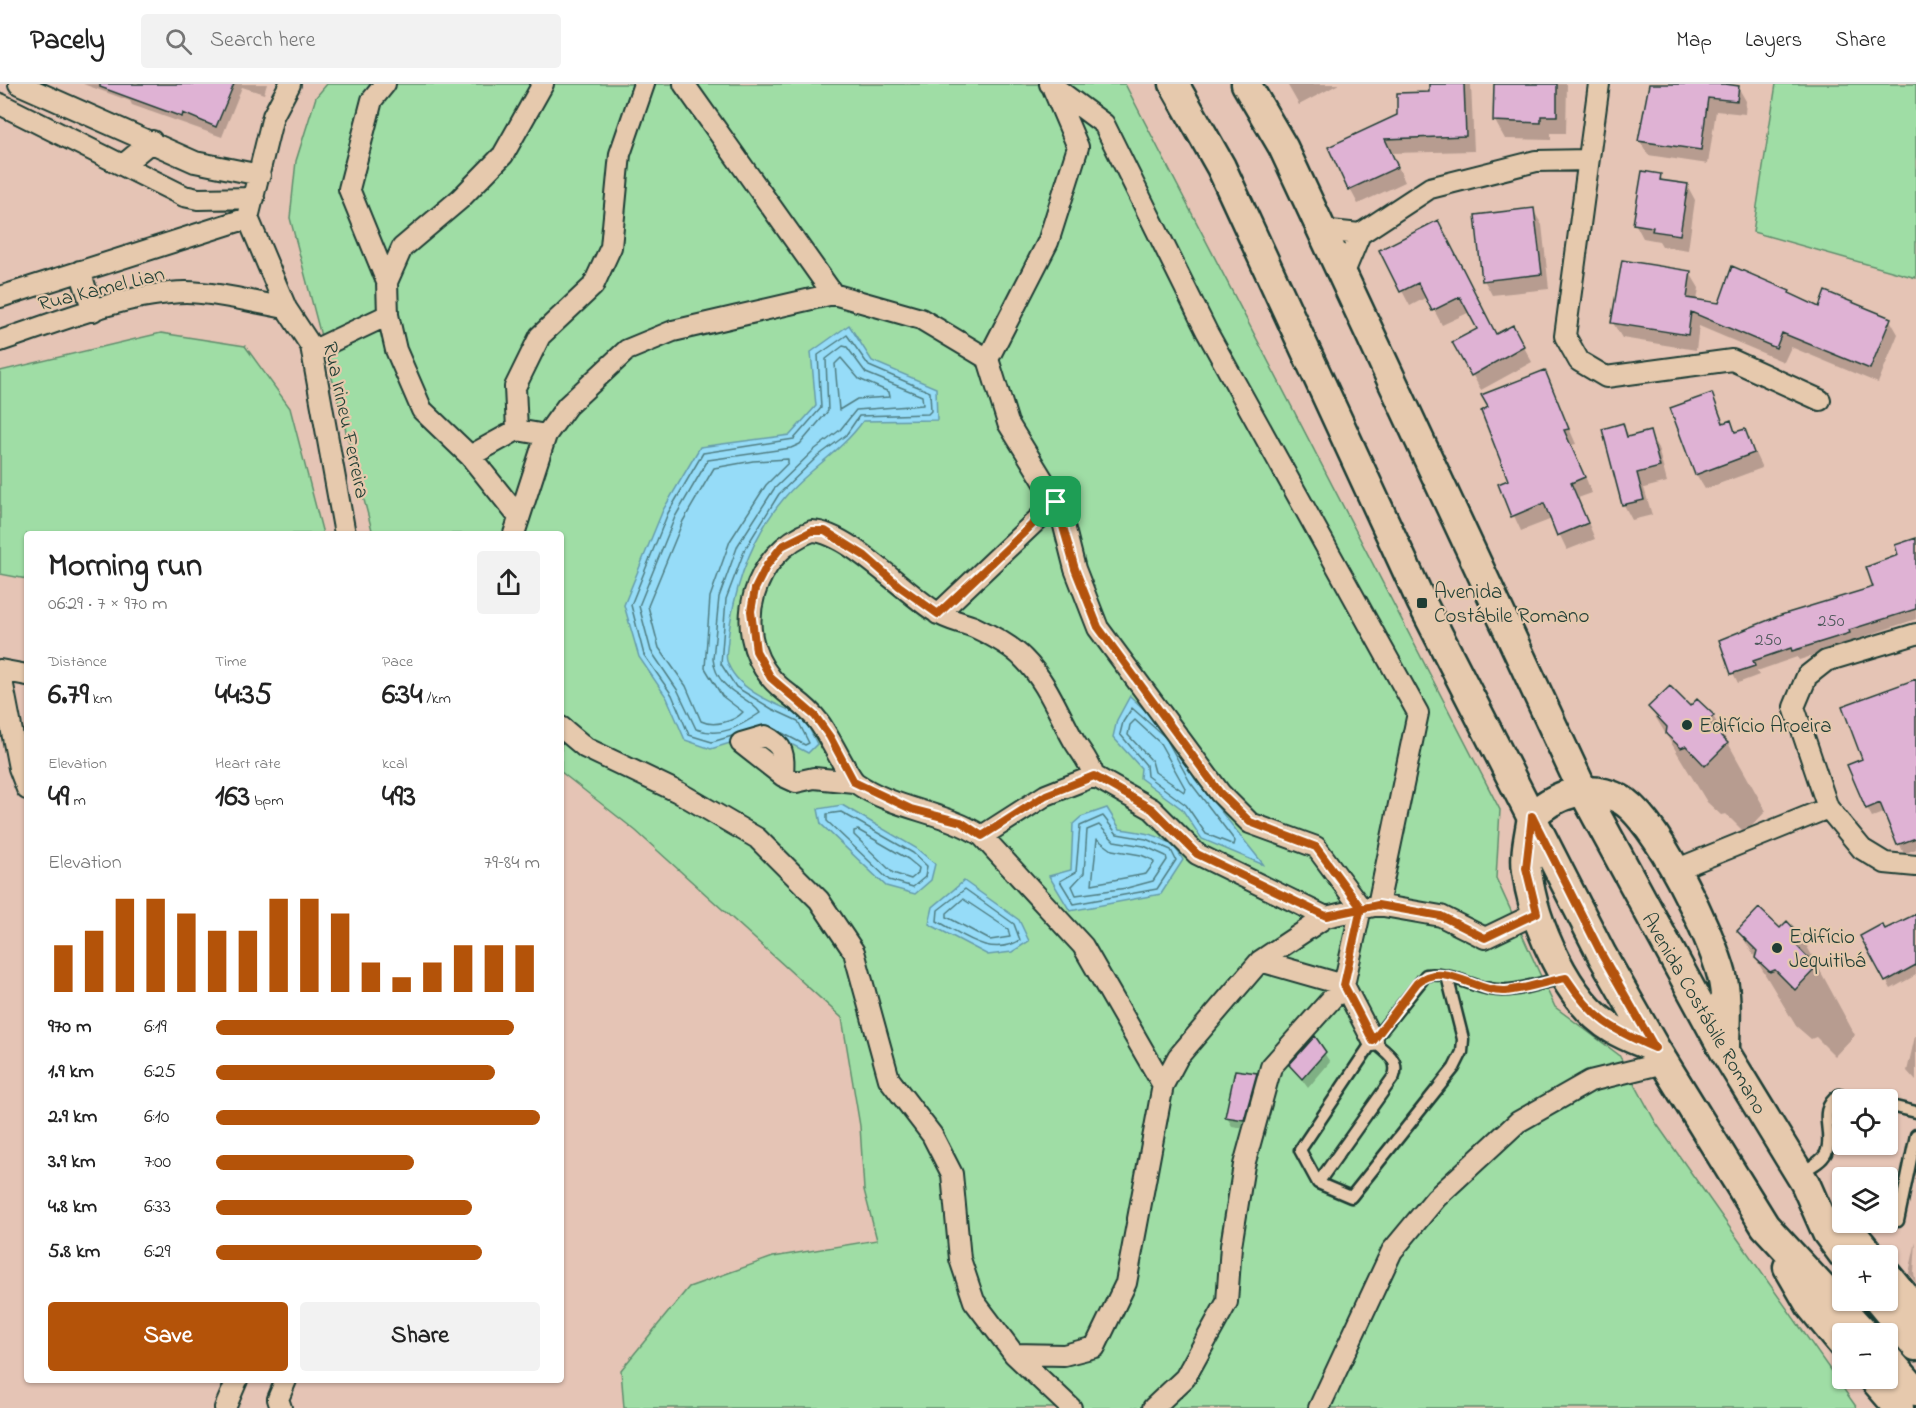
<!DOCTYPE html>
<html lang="en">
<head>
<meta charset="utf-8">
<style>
	:root { --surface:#fff; --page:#f2f2f2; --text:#222; --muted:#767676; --line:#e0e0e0; --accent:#b45309 }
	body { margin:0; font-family:"Indie Flower",sans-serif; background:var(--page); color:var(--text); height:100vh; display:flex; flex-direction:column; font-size:22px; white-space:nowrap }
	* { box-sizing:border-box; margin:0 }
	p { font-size:20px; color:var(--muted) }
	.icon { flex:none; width:33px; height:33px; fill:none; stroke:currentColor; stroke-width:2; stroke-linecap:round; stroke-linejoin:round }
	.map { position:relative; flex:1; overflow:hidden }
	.panel { position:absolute; left:24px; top:447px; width:540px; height:852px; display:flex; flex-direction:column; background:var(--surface); border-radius:6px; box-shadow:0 2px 4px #0004 }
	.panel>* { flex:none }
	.fabs { position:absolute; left:1832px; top:1005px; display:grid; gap:12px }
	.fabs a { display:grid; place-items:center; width:66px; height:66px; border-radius:6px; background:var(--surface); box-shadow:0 2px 4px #0004; font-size:30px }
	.pin { position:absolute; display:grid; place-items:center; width:51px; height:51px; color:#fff; margin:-26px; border-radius:12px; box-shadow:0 3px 9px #0006 }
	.round { display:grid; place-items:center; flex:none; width:63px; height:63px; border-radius:6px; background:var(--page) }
	.headline { display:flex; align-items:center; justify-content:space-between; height:102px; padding:0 24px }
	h1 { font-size:33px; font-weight:800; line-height:45px }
	.stats { display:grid; grid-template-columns:repeat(3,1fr); gap:9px; height:102px; padding:6px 24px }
	.stats div { display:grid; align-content:center }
	.stats b { font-size:30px; font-weight:800 }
	.stats small { font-size:16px; font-weight:400 }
	.stats p { font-size:16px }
	.chart { height:168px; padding:12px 24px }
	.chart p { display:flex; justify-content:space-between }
	.chart svg { width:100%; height:108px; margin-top:6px; stroke:var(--accent); stroke-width:6 }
	.action { display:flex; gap:12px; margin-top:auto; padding:12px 24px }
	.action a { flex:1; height:69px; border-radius:6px; background:var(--accent); color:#fff; font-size:24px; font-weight:800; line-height:69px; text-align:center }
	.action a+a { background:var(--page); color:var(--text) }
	ul { padding:0 24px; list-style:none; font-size:20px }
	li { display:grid; grid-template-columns:96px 72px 1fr; align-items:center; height:45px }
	li i { height:15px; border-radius:8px; background:var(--accent) }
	header { display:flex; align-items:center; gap:36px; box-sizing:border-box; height:84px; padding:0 30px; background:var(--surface); border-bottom:2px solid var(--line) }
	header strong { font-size:28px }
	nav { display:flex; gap:33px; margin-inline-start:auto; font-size:21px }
	.search { width:420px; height:54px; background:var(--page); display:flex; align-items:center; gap:15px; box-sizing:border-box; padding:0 21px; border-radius:6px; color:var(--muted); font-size:22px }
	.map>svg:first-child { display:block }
</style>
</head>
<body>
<header>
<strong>Pacely</strong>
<div class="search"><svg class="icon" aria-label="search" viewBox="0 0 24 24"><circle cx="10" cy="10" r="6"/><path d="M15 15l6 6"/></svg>Search here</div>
<nav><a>Map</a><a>Layers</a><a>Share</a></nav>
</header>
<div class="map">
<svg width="1916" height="1324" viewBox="0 0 1916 1324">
	<rect width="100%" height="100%" fill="#e5c4b5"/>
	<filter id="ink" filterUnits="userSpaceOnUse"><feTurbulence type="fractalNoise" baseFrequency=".0167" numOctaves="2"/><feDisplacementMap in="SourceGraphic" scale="12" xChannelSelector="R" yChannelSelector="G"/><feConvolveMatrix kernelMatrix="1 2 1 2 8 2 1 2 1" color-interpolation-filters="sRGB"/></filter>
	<g filter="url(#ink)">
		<!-- green -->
		<path fill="#9fdda5" stroke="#5f8d6c" stroke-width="1.5" d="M 327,0 L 1125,0 L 1500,726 L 1496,794 L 1555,923 L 1619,971 L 1656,1039 L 1857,1324 L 624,1324 L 621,1286 L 689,1203 L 773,1173 L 877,1156 L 864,1106 L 860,1042 L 842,934 L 636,747 L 561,688 L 561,450 L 373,450 L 290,134 L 296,77 L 316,13 Z
			M 1776,0 L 1916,0 L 1916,194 L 1753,148 Z
			M 161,249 L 245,262 L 290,324 L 323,450 L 27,450 L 27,495 L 0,490 L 0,287 Z"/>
		<!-- water -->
		<path fill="#96dcf8" stroke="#669caa" stroke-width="1.5" d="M 849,241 L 872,277 L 936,304 L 937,336 L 863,337 C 842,367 809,385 785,413 C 751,453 734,504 728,555 C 728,561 725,571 727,577 C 736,607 778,621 803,632 L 817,660 L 808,669 L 761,644 L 746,654 L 711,665 L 685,656 L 667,614 L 639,573 L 624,521 L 663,426 L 700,363 L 790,351 L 816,322 L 811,268 Z
			M 1130,612 L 1171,651 L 1195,695 L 1264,781 L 1202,755 L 1182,725 L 1140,694 L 1141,684 L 1113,653 L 1117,636 Z
			M 842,721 L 916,764 L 935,780 L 931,796 L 915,810 L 886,802 L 821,740 L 818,725 Z
			M 1107,724 L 1120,745 C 1146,749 1170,750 1183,776 L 1161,810 L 1070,827 L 1049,792 L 1071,786 L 1073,740 L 1081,733 Z
			M 964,797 L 1019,836 L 1029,857 L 1012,868 L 988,871 L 929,840 L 933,823 Z"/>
		<!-- shadow -->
		<path fill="#0003" d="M 83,0 L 267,0 L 264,10 L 242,3 L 222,53 L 132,21 L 130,17 Z
			M 1287,0 L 1339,0 L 1299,21 Z
			M 1430,0 L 1471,0 L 1474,67 L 1392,69 L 1405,98 L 1358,120 L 1350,105 L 1399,31 L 1431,9 Z
			M 1495,0 L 1567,0 L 1566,49 L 1551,49 L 1551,56 L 1505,55 L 1495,37 Z
			M 1650,0 L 1731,0 L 1731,2 L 1738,3 L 1746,17 L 1745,30 L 1716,27 L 1708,80 L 1648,71 L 1640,57 Z
			M 1660,92 L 1664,98 L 1687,101 L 1695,116 L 1688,166 L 1662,162 L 1659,157 L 1643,154 L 1635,139 Z
			M 1533,126 L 1542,141 L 1549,205 L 1492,211 L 1484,196 Z
			M 1437,138 L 1496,252 L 1513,243 L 1532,278 L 1481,306 L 1454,258 L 1479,245 L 1470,228 L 1442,241 L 1427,213 L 1410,222 L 1381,167 Z
			M 1690,189 L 1699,204 L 1697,217 L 1720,221 L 1789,208 L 1791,212 L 1820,225 L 1890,236 L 1898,250 L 1878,299 L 1791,263 L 1784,278 L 1699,242 L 1696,266 L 1622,254 L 1613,239 Z
			M 1544,287 L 1576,360 L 1572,361 L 1592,409 L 1578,414 L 1595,455 L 1567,466 L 1552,435 L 1521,447 L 1500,401 L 1510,397 Z
			M 1711,311 L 1725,340 L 1730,338 L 1736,349 L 1744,346 L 1762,384 L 1705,405 L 1696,390 Z
			M 1623,341 L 1630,354 L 1649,349 L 1658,364 L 1667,398 L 1644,404 L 1652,431 L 1632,436 L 1624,421 L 1604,346 Z
			M 1916,455 L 1916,535 L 1854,556 L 1854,559 L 1799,576 L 1797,573 L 1757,587 L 1759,591 L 1738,599 L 1733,589 L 1875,504 Z
			M 1916,596 L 1916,765 L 1904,770 L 1886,728 L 1872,733 L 1867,724 L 1864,675 Z
			M 1650,624 L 1690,624 L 1713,632 L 1766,727 L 1745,749 L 1726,730 L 1721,731 L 1707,718 Z
			M 1916,831 L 1916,891 L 1891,905 L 1862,853 L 1885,847 Z
			M 1780,846 L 1803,855 L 1855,951 L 1835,972 L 1816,953 L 1811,955 L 1796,942 L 1739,847 Z
			M 1916,948 L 1916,997 L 1907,987 Z
			M 1324,969 L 1330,978 L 1308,1004 L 1291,981 Z
			M 1256,990 L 1262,1000 L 1249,1045 L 1232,1042 L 1226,1032 Z
			M 1916,1157 L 1914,1189 L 1916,1199 L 1909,1189 Z"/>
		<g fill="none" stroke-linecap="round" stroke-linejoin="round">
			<!-- shore -->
			<path stroke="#4f7d82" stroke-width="1.5" d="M 843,262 L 847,263 L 866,289 L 922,312 L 923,321 L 856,326 L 840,346 L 814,366 L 774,405 L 738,461 L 719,513 L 713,575 C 717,609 750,612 760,629 C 739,643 721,654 696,645 L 678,607 L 651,567 L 639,522 L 675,433 L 708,376 L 791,364 L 800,360 L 828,327 L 826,275 Z
				M 841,274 L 859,295 L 889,308 L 890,313 L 857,315 L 839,326 L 835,280 Z
				M 788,375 L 788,379 L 766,401 L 730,457 L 710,513 L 705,584 L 722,612 L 743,628 C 734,638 713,643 701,637 L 686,602 L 659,564 L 648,522 L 683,437 L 714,384 L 753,377 Z
				M 1135,636 L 1160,659 L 1185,704 L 1184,708 L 1155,688 L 1152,677 L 1128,651 L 1130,641 Z
				M 732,652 L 712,658 L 689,651 L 672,611 L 644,571 L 631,521 L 668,429 L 703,369 L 794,355 L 821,324 L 818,271 L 847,251 L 869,282 L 930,308 L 931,327 L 928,330 L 859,332 L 846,351 L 818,372 L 779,410 L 745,465 L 726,515 L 721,580 L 736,603 L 772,625 L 798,637 L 809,659 L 805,661 L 771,643
				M 1165,653 L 1132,624 L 1123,638 L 1120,650 L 1146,681 L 1147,692 L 1186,721 L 1206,750 L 1234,761 L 1235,757 L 1190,698 L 1168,658
				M 841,728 L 913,769 L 927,782 L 925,793 L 913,803 L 889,796 L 827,737 L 827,730 Z
				M 1103,732 L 1117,750 L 1146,755 L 1171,766 L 1176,776 L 1157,805 L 1074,820 L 1060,797 L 1076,788 L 1080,742 Z
				M 1099,741 L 1114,757 L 1144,762 L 1166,772 L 1167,776 L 1153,797 L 1127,804 L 1076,811 L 1072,802 L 1084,789 L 1087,746 Z
				M 854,747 L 858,746 L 908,775 L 919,784 L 918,789 L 911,795 L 893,789 L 854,751 Z
				M 1097,755 L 1112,766 L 1141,771 L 1153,776 L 1154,779 L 1146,790 L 1092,800 Z
				M 965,805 L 1014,840 L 1020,856 C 990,874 964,851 937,837 L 938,826 Z
				M 963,815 L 1008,845 L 1010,853 L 990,856 L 947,833 L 947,829 Z"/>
		</g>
		<!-- building -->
		<path fill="#dfb2d4" stroke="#1f3d34" stroke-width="1.5" d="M 100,0 L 234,0 L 216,43 L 183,29 L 182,33 L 100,3 Z
			M 1429,0 L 1464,0 L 1466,52 L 1385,55 L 1398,83 L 1348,106 L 1328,63 L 1397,31 L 1397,9 L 1429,8 Z
			M 1494,0 L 1557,0 L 1557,32 L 1541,32 L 1541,39 L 1493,37 Z
			M 1649,0 L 1725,0 L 1739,2 L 1737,17 L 1708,14 L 1701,66 L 1638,57 Z
			M 1642,87 L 1661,90 L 1660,96 L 1688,100 L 1680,151 L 1652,147 L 1653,143 L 1633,140 Z
			M 1534,124 L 1542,190 L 1482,197 L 1475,131 Z
			M 1438,136 L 1496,250 L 1513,241 L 1524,262 L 1471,292 L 1452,258 L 1477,245 L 1460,213 L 1432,227 L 1418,199 L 1400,208 L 1379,166 Z
			M 1622,176 L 1691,187 L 1687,214 L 1719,219 L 1732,182 L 1790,207 L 1789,209 L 1819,223 L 1825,207 L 1891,234 L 1870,285 L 1782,249 L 1776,264 L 1691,228 L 1688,251 L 1611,239 Z
			M 1545,286 L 1569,345 L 1564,346 L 1585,393 L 1571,399 L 1588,439 L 1557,452 L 1544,419 L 1511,433 L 1498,400 L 1508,396 L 1481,327 L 1488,323 L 1481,311 Z
			M 1712,309 L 1723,339 L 1731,336 L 1735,348 L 1745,345 L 1754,369 L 1695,391 L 1670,324 Z
			M 1623,339 L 1627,353 L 1650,347 L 1660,383 L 1637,389 L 1644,416 L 1622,421 L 1602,345 Z
			M 1916,454 L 1916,525 L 1849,546 L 1850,549 L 1792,567 L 1791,564 L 1753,577 L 1755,582 L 1731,590 L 1719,556 L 1781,531 L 1873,503 L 1866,483 L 1898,471 L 1895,461 Z
			M 1916,595 L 1916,754 L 1897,761 L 1880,719 L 1866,725 L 1847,681 L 1862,675 L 1842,622 Z
			M 1670,602 L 1690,622 L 1697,615 L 1714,631 L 1707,638 L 1728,659 L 1705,682 L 1686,662 L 1681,664 L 1666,650 L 1667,643 L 1648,623 Z
			M 1759,824 L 1780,844 L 1787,837 L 1804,855 L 1797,862 L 1817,883 L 1795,906 L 1775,886 L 1770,888 L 1755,874 L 1757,867 L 1737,847 Z
			M 1916,830 L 1916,881 L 1885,898 L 1860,852 L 1882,840 L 1885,845 Z
			M 1315,952 L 1326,968 L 1302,995 L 1289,981 Z
			M 1235,986 L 1257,989 L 1244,1036 L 1225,1033 Z"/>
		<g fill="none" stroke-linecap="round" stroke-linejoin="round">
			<defs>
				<path id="lane" d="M 1447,892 L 1463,955 L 1462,968 L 1454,984 L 1351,1113 L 1318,1099 L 1300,1066 L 1373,957 L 1426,891 C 1449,888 1468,901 1490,905 C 1514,910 1541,898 1564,894
					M 1887,1021 L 1916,1028
					M 1799,1090 C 1808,1084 1821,1079 1826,1069 C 1835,1048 1815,1027 1839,1011 L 1862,1016
					M 1318,1099 L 1394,992 C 1400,975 1385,968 1373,957
					M 1898,1137 L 1916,1051"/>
				<path id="street" d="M 19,0 L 195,78 L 260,91
					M 290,0 L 273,32 L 248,134 L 286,224 L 311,262 L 345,450
					M 385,0 L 372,16 L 349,105 L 387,198 L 388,231
					M 684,0 L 833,210
					M 1050,0 L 1104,40 L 1207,248 L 1418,629 L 1378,821
					M 1599,0 L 1565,252 L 1579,277 L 1606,293 L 1732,276 L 1820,316
					M 0,20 L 184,112 L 198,115 L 254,114
					M 123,81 L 152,57
					M 1321,146 L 1360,150
					M 80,187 L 93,227
					M 1343,191 L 1360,150 L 1430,104 L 1536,77 L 1588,76
					M 387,198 L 402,164 L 460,115 L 503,71 L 543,0
					M 0,213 L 248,134
					M 0,257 C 58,238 126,209 186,208 C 215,208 257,219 286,224
					M 312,267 L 388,231 L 396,266 L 422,326 L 470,372 L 518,432
					M 988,275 L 1048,158 L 1078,63 L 1052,2
					M 517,346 L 515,303 L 540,252 L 593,202 L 611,163 L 620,70 L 644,0
					M 470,372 L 517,346 L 546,351
					M 812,447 C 848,448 903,508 936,528 C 947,536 962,538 974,543 C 991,551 1012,562 1024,575 C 1047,598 1058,629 1074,657 C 1082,670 1088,675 1094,692 L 1046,711 L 982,752 C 944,727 895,726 856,699 C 848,693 828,649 818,637 C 805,619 784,610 771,594 C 730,545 754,468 812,447 Z
					M 514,450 L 546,351 L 567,322 L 627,266 L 673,247 L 833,210 L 921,235 L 988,275 L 1008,339 L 1059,422 L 1075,485 L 1098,544 L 1220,709 L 1250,739 L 1316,763 L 1361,824 L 1344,901 L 1271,983 L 1244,1081 L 1231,1162 L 1227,1218 L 1185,1294 L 1153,1324
					M 938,530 L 1056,418
					M 1916,550 L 1826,577 L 1807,592 L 1794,623 L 1828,724 L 1862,765 L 1885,779 L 1916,782
					M 0,586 L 19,684 L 27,705
					M 0,586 L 27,591
					M 561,643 L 586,664 L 678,708 L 757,754 L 819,816 L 854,868 L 889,995 L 932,1051 L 952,1090 L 960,1175 L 974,1217 L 1014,1270 L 1064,1271 L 1095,1263 L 1126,1199 L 1163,1001
					M 783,692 C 784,671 785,662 765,652 L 741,659 L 783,692 L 796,698 L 814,694 L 854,698
					M 982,752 L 1083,862 L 1163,1001 L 1178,973 L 1260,877 L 1326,833 L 1197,770 L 1152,725 L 1094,692
					M 1675,786 L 1828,724
					M 1326,833 L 1378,821 L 1441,832 L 1485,854 L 1537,829
					M 1260,877 L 1344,901 L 1373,957
					M 1014,1270 L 1071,1324
					M 225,1324 L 237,1296
					M 281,1324 L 278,1315 L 286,1296
					M 1319,1324 L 1392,1167 L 1436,1114 L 1518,1038 L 1590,997 L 1664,979"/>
				<path id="secondary" d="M 1174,0 L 1221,83 L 1422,519 L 1602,871 L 1655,964 L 1765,1142 L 1865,1250
					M 1246,0 L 1283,63 L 1583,707 L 1725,968 L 1805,1099 L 1827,1149 L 1844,1172
					M 1655,964 C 1641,958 1626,953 1613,945 C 1567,918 1533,838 1527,787 C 1524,769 1530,749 1532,732 C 1557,709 1589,699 1620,715 C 1656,734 1712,852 1722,892 C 1728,916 1725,941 1725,965
					M 1843,1138 L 1871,1172
					M 1788,1183 L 1810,1221 L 1842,1260
					M 1887,1191 L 1916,1226
					M 1878,1216 L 1916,1262
					M 1887,1274 L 1916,1307
					M 1873,1294 L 1899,1324"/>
			</defs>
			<!-- lane casing -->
			<use href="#lane" stroke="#1f3d34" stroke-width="15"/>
			<!-- street casing -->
			<use href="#street" stroke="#1f3d34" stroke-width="24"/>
			<!-- secondary casing -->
			<use href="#secondary" stroke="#1f3d34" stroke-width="33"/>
			<!-- lane -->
			<use href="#lane" stroke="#e6c9ad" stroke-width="10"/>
			<!-- street -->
			<use href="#street" stroke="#e6c9ad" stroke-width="20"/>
			<!-- secondary -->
			<use href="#secondary" stroke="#e6c9ad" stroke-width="28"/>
		</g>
	</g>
	<g fill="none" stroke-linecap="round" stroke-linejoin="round" filter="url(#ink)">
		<defs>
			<path id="route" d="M 1056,418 L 938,530 L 899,502 L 865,472 L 825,447 L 812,447 L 782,462 L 767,481 L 755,505 L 751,527 L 756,567 L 771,594 L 815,632 L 830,653 L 854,698 L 911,725 L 961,738 L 982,752 L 1046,711 L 1094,692 L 1152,725 L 1197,770 L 1326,832 L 1378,821 L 1441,832 L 1485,854 L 1537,829 L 1526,784 L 1532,732 L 1602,871 L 1655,964 C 1611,945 1593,935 1566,894 C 1547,897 1526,905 1506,907 C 1476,909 1443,876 1417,899 L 1373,957 L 1344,901 L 1361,824 L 1316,763 L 1250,738 L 1220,709 L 1098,543 L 1075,485 L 1056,418"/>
		</defs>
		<!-- route casing -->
		<use href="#route" stroke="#fff" stroke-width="12"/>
		<!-- route -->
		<use href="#route" stroke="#b45309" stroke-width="8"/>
	</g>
	<!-- markers -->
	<g fill="#1f3d34" stroke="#e6c9ad" stroke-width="2">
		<rect x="1416" y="513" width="12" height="12" rx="3"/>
		<circle cx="1687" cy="641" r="6"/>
		<circle cx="1777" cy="864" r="6"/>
	</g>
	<g text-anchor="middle" stroke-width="4.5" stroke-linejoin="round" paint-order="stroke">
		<!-- number labels -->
		<g font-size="18" fill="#4f5a5c">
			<text x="1831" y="542">250</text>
			<text x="1768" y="561">250</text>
		</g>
		<!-- street labels -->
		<g font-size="21" fill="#1f3d34" stroke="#e6c9ad">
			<text transform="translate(101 204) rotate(-14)" y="7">Rua Kamel Lian</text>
			<text transform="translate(347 336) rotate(78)" y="7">Rua Irineu Ferreira</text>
			<text transform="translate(1705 929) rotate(60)" y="7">Avenida Costábile Romano</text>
		</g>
		<!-- poi labels -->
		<g font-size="21" fill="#1f3d34" stroke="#e6c9ad" text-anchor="start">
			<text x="1434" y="514">Avenida<tspan x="1434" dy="24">Costábile Romano</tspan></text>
			<text x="1699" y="648">Edifício Aroeira</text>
			<text x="1789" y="859">Edifício<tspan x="1789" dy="24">Jequitibá</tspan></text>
		</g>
	</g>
</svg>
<div class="fabs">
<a><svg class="icon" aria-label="locate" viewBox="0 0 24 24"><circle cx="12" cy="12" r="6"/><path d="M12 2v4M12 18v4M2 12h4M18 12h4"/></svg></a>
<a><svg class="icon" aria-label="layers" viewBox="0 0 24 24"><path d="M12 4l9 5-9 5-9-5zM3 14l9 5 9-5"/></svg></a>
<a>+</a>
<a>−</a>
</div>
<div class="pin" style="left:1056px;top:418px;background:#1e9e55"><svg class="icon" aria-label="arrive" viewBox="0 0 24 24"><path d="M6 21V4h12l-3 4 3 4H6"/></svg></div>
<section class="panel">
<div class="headline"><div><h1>Morning run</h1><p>06:29 · 7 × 970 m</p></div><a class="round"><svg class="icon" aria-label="share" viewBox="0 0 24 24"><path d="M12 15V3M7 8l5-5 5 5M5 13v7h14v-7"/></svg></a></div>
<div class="stats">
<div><p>Distance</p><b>6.79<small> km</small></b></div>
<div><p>Time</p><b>44:35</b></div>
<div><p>Pace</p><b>6:34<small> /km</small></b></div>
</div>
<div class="stats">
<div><p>Elevation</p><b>49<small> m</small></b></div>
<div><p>Heart rate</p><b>163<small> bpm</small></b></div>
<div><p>kcal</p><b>493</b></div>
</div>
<div class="chart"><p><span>Elevation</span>79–84 m</p>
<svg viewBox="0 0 160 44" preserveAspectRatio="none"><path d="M5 44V25M15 44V19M25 44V6M35 44V6M45 44V12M55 44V19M65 44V19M75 44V6M85 44V6M95 44V12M105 44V32M115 44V38M125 44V32M135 44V25M145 44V25M155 44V25"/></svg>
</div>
<ul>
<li><b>970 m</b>6:19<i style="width:92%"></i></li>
<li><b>1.9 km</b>6:25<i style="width:86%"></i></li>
<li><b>2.9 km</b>6:10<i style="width:100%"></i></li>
<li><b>3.9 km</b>7:00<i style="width:61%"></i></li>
<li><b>4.8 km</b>6:33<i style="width:79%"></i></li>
<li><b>5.8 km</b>6:29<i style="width:82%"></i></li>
</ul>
<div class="action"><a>Save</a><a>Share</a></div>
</section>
</div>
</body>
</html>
